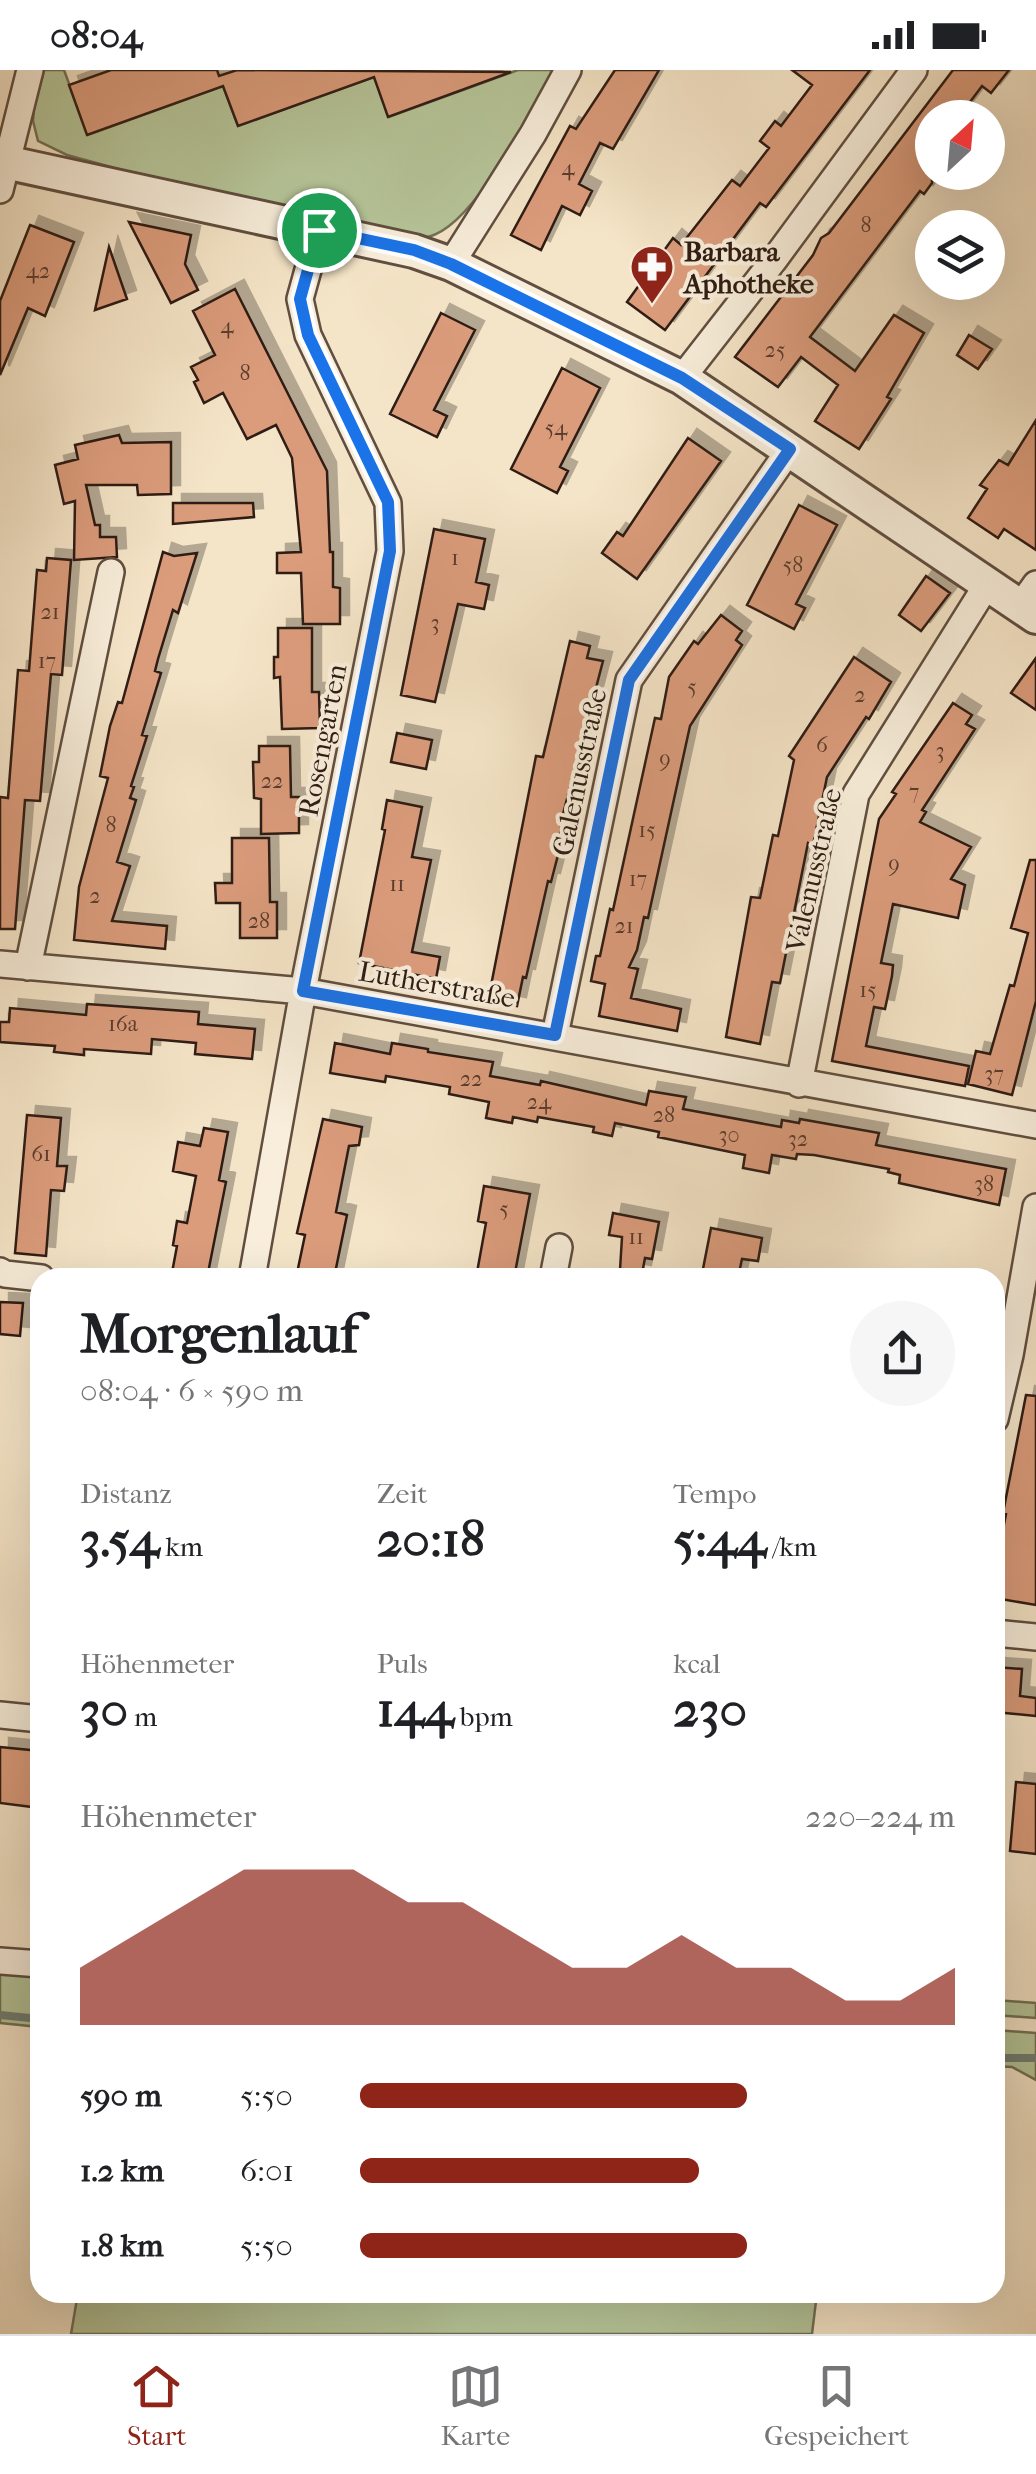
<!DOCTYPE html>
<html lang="de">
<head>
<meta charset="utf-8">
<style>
	:root { --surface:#fff; --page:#f6f6f6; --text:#202124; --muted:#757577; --line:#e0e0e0; --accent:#8f2418 }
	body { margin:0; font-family:"IM FELL French Canon",serif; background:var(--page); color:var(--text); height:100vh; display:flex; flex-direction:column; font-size:38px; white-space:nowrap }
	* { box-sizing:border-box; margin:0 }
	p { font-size:32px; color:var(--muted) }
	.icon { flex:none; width:55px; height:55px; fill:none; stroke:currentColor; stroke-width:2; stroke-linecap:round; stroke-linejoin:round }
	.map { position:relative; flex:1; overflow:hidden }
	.panel { position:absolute; left:30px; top:1198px; width:975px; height:1035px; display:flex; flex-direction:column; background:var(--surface); border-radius:30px; box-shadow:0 10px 40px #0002 }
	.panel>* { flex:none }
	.needle { width:65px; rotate:26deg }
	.fabs { position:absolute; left:915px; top:30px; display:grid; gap:20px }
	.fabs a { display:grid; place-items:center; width:90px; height:90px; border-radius:50%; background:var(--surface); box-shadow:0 10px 40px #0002; font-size:50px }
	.pin { position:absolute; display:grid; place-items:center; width:85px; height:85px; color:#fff; margin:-42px; border:5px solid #fff; border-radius:50%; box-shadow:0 2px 10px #0007 }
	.round { display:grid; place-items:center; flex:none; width:105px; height:105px; border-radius:52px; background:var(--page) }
	.overview { display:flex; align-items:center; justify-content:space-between; height:170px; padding:0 50px }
	h1 { font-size:55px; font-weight:700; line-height:75px }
	.stats { display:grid; grid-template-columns:repeat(3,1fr); gap:15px; height:170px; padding:10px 50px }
	.stats div { display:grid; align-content:center }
	.stats b { font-size:50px; font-weight:700 }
	.stats small { font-size:28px; font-weight:400 }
	.stats p { font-size:28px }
	.chart { height:280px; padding:20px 50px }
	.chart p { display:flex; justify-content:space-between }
	.chart svg { width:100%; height:180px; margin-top:10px; fill:var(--accent); opacity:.7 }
	ul { padding:0 50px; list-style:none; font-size:32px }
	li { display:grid; grid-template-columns:160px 120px 1fr; align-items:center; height:75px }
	li i { height:25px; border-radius:12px; background:var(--accent) }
	.status { display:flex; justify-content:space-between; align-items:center; height:70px; padding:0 50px; background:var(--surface); direction:ltr }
	.status svg { height:28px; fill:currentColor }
	.tabs { display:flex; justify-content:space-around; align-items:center; height:140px; border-top:2px solid var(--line); background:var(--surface); font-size:28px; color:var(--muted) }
	.tabs a { display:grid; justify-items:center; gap:5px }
	.tabs .active { color:var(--accent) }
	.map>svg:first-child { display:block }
</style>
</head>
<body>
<div class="status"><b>08:04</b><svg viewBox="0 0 49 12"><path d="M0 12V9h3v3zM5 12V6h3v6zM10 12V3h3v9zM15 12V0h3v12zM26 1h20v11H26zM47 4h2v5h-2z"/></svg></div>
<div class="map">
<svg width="1036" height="2264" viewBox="0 0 1036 2264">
	<defs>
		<filter id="shadow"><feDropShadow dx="9" dy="-9" stdDeviation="0" flood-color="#0004"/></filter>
	</defs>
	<rect width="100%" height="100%" fill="#f5e5c8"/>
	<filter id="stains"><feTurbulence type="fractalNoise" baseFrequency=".002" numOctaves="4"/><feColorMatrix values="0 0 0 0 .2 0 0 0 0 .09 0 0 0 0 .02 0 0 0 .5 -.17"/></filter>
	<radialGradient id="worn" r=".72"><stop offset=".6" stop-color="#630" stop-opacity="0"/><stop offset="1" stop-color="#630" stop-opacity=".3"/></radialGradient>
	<!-- green -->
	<path fill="#b6c69a" stroke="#727156" stroke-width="2.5" d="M 44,0 L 64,0 L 88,65 L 223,16 L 238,56 L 374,7 L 389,47 L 518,0 L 554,0 C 530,42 475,156 428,167 L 122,100 L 67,85 L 38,71 L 33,51 L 34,38 Z
		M 0,1901 L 40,1905 L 40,1957 L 0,1953 Z
		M 995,1930 L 1036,1933 L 1036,1948 L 995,1945 Z
		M 995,1960 L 1036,1963 L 1036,2010 L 1012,1997 L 995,1996 Z
		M 78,2223 L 78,2222 L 817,2223 L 812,2264 L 71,2264 Z"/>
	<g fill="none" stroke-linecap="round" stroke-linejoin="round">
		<!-- stream -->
		<path stroke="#707e75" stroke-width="8" d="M 0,1945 L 40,1949
			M 995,1988 L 1036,1988"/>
	</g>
	<!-- building -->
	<path fill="#db9c7b" stroke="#2f1c13" stroke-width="2.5" filter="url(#shadow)" d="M 111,0 L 217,0 L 219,6 L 237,0 L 511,2 L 388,47 L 374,7 L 238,56 L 223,16 L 87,65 L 69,15 Z
		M 615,0 L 659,0 L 613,79 L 600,73 L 579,114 L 592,121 L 580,145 L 562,136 L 541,180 L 511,165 L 570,56 L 576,59 Z
		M 792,0 L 870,0 L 766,137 L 760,133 L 665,260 L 627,232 L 673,168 L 681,175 L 732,110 L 740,116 L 769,78 L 760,71 L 775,51 L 781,56 L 812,15 Z
		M 953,0 L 1009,0 L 991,23 L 982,16 L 958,48 L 932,48 L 932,113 L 924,124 L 920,121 L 810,267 L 855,301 L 894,245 L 924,263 L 887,327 L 891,329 L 859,379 L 815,351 L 838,315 L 801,287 L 778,317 L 735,287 L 813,185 L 821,168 L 829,163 Z
		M 129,152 L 191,165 L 185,194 L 198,220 L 171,233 Z
		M 30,155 L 74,172 L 45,246 L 28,238 L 0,305 L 0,231 Z
		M 109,177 L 127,229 L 95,240 Z
		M 235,219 L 327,401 L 330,482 L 333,482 L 333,517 L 340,518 L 340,554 L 303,554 L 301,503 L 277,503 L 277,483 L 301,482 L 292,388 L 276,355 L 247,369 L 223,323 L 204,333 L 194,312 L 198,310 L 191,297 L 215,285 L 193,241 Z
		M 441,243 L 475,260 L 434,340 L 447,346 L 437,367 L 390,344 Z
		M 969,265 L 992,279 L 978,299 L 957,285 Z
		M 562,298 L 600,318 L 560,397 L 568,401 L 557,423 L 511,399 Z
		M 1036,350 L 1036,480 L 1004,459 L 998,468 L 968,448 L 987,419 L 980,415 L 999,390 L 1008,395 Z
		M 119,365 L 122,373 L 171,372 L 171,424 L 138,425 L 137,415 L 86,415 L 95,455 L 100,455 L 100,467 L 116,467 L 117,487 L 74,490 L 75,431 L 64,434 L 55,395 L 78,389 L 75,375 Z
		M 688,368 L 721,391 L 637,509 L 602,483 L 617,462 L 623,466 Z
		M 173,433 L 253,433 L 254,447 L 173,454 Z
		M 799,435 L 837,455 L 796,534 L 805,538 L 794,559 L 747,535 Z
		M 434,459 L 485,469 L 476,512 L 489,515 L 484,539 L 458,534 L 435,632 L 401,625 Z
		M 163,482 L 174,486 L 197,483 L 178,543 L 173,540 L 158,589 L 155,601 L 161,603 L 142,665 L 147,666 L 131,716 L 134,717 L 130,728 L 136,730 L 117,792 L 130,796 L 112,851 L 167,856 L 165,879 L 74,870 L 79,817 L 108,708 L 100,706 L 110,656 L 118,632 L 122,633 Z
		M 47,488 L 71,490 L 62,605 L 51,604 L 40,731 L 25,730 L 15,859 L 0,859 L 0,727 L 8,728 L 18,600 L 29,601 L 37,500 L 46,501 Z
		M 926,506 L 950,523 L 921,561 L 899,545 Z
		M 721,545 L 742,561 L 736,570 L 742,575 L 690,656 L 648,848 L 644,847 L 637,880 L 629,897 L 638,899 L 631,928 L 681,939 L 677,961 L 599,946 L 605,914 L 591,911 L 596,886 L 600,886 L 610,839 L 613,840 L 655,648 L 661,649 L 669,607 L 694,571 L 698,574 Z
		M 278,558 L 312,558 L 312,622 L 319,622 L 320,658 L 282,659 L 280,607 L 274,608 L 274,587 L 278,587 Z
		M 570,571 L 590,576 L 587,588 L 603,591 L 562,748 L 558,785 L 551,812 L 548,811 L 526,908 L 523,907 L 517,936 L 488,931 L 536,686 L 543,687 Z
		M 854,587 L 891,612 L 869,649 L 866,647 L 827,707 L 813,775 L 808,773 L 780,913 L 772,912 L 760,974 L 726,967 L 751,827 L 760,828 L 773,765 L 778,766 L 794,690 L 789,686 Z
		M 1036,588 L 1036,640 L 1011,623 Z
		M 953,633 L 972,645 L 966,654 L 975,659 L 922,740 L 926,742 L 920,752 L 971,777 L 951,809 L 965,815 L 958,848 L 893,834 L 881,893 L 893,895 L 892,906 L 885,939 L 874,937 L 866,976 L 969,996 L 965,1016 L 832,991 L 879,749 L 896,724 L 892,722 Z
		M 397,663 L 432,670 L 426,699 L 391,692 Z
		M 259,676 L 290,676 L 291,727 L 299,727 L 299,763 L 261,764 L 261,729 L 254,728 L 253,692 L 259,692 Z
		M 387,730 L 422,737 L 412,787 L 431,790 L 412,882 L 440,887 L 436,909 L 359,893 L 385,760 L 382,759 Z
		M 232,768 L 269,768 L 270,832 L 277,832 L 277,868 L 240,868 L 240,833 L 216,833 L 215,813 L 232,813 Z
		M 1030,790 L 1036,790 L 1036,931 L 1012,1025 L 968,1014 L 976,981 L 990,984 L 1010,915 L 1014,916 L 1028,863 L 1011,858 Z
		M 87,934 L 199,942 L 198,954 L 255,959 L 252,989 L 195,984 L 196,973 L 152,969 L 151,984 L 84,979 L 84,985 L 54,982 L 55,976 L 0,972 L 0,952 L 9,952 L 10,938 L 86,945 Z
		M 335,973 L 390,984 L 392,973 L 428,979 L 428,982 L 493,992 L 490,1006 L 540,1015 L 541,1011 L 646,1035 L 649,1021 L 686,1027 L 683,1039 L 781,1057 L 782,1050 L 799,1053 L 800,1049 L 879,1063 L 876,1075 L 1006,1099 L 999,1135 L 899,1113 L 900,1105 L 888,1102 L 889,1099 L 814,1085 L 797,1084 L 796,1089 L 772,1085 L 769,1103 L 743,1098 L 745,1085 L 658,1067 L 659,1062 L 615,1053 L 612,1066 L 593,1062 L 594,1057 L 538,1047 L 537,1052 L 513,1047 L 512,1053 L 486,1048 L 489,1032 L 449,1024 L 450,1017 L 386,1006 L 385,1012 L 330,1003 Z
		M 27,1045 L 61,1048 L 57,1096 L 67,1096 L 64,1121 L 51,1120 L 46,1186 L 15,1183 Z
		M 323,1049 L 362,1057 L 359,1075 L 349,1076 L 336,1142 L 347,1145 L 334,1208 L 296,1208 L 305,1165 L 297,1163 Z
		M 204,1058 L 228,1062 L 219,1110 L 226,1112 L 207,1208 L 171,1208 L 177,1176 L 173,1175 L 177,1151 L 187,1153 L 196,1106 L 173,1101 L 178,1072 L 200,1076 Z
		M 484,1116 L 530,1124 L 514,1208 L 476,1208 L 486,1153 L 478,1151 Z
		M 613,1143 L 659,1152 L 652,1189 L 645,1188 L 642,1204 L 620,1200 L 622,1167 L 609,1165 Z
		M 711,1158 L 762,1168 L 758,1191 L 742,1189 L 738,1208 L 702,1204 Z
		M 0,1232 L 23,1233 L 20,1266 L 0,1264 Z
		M 1026,1325 L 1036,1326 L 1036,1535 L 995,1528 L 995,1500 L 1006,1444 L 1003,1443 Z
		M 995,1597 L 1022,1599 L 1020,1626 L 1036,1628 L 1036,1646 L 995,1642 Z
		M 0,1677 L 40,1681 L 40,1738 L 0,1733 Z
		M 1016,1712 L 1036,1714 L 1036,1784 L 1010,1781 Z"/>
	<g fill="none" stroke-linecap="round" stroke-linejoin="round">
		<defs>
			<path id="minor" d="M 0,120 L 30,0
				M 451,194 L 533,64 L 568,0
				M 682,308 L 774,190 L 914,0
				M 1021,535 L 1036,514
				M 0,894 L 303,921 L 1036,1055
				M 28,897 L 111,502
				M 555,965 L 629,610 L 790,379
				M 799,1014 L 856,724 L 988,513
				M 0,1201 L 5,1204 L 41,1208
				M 252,1208 L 303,921 L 390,481 L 388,433 L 308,265 L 300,229 L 319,160
				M 553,1208 L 559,1177
				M 995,1349 L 1010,1285 L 1036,1137
				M 995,1563 L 1036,1567
				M 0,1645 L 40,1649
				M 0,1891 L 40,1894"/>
			<path id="tertiary" d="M 0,91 L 414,181 L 451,194 L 682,308 L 1036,547"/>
		</defs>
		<!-- minor casing -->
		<use href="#minor" stroke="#604e40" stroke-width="30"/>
		<!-- tertiary casing -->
		<use href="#tertiary" stroke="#604e40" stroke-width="38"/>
		<!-- minor -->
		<use href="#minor" stroke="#f8eedb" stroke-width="25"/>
		<!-- tertiary -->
		<use href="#tertiary" stroke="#f8eedb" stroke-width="32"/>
	</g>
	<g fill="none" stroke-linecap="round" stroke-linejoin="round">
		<defs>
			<path id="route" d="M 319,160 L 414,180 L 451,194 L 682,308 L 790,379 L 629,610 L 555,965 L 303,921 L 390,481 L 388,432 L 308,265 L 300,229 Z"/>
		</defs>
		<!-- route casing -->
		<use href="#route" stroke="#fff" stroke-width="20"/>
		<!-- route -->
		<use href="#route" stroke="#1a73e8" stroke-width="12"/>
	</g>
	<!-- icons -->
	<defs>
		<symbol id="pharmacy-pin" viewBox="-11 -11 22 30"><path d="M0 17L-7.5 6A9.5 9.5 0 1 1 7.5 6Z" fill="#8f2418" stroke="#f8eedb"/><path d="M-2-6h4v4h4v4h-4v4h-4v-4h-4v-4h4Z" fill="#fff"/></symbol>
	</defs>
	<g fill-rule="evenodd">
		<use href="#pharmacy-pin" x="627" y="172" width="50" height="68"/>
	</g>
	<g text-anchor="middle" stroke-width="8" stroke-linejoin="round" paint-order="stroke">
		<!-- number labels -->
		<g font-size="22" fill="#5a3c2d">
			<text x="568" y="105">4</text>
			<text x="866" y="162">8</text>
			<text x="38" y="208">42</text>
			<text x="227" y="263">4</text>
			<text x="775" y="287">25</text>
			<text x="245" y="310">8</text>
			<text x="556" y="365">54</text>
			<text x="455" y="495">1</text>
			<text x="793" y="502">58</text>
			<text x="50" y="549">21</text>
			<text x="435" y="560">3</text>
			<text x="47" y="598">17</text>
			<text x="692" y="624">5</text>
			<text x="860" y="632">2</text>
			<text x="822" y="682">6</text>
			<text x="940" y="688">3</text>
			<text x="665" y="696">9</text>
			<text x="272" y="718">22</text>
			<text x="914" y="729">7</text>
			<text x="111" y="762">8</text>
			<text x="647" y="767">15</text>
			<text x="894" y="801">9</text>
			<text x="638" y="816">17</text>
			<text x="397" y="821">11</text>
			<text x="95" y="833">2</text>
			<text x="259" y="858">28</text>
			<text x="624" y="863">21</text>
			<text x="868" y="927">15</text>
			<text x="123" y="961">16a</text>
			<text x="994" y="1011">37</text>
			<text x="471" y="1016">22</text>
			<text x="539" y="1039">24</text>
			<text x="664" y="1052">28</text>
			<text x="729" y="1072">30</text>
			<text x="798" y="1076">32</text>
			<text x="41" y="1091">61</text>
			<text x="984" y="1121">38</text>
			<text x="504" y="1146">5</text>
			<text x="636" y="1174">11</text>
		</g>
		<!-- poi labels -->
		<g font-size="28" font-weight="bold" fill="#2f1c13" stroke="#f8eedb" text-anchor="start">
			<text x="684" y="191">Barbara<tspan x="684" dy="32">Aphotheke</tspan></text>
		</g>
		<!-- street labels -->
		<g font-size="28" fill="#2f1c13" stroke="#f8eedb">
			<text transform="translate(322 670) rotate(-79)" y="10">Rosengarten</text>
			<text transform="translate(579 702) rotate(-78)" y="10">Galenusstraße</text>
			<text transform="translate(813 800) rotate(-77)" y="10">Valenusstraße</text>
			<text transform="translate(437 914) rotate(10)" y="10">Lutherstraße</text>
		</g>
	</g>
	<rect width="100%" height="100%" filter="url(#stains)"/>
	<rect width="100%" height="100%" fill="url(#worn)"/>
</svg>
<div class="fabs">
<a><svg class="needle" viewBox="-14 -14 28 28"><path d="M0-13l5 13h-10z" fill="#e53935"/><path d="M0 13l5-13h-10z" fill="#757577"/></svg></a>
<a><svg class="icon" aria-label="layers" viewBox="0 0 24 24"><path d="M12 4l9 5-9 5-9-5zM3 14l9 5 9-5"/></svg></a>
</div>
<div class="pin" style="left:319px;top:160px;background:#1e9e55"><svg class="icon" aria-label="arrive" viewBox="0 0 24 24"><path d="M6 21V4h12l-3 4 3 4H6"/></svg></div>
<section class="panel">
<div class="overview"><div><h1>Morgenlauf</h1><p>08:04 · 6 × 590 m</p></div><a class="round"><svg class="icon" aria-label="share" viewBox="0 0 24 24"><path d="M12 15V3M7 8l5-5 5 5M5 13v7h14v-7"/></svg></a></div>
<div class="stats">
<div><p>Distanz</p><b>3.54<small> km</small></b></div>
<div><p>Zeit</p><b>20:18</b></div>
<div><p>Tempo</p><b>5:44<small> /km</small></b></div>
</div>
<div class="stats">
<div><p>Höhenmeter</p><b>30<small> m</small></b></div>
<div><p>Puls</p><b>144<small> bpm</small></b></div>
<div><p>kcal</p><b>230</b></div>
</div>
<div class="chart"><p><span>Höhenmeter</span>220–224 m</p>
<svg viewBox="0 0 160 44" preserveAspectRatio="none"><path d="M0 44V30L10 22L20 14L30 6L40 6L50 6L60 14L70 14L80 22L90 30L100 30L110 22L120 30L130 30L140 38L150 38L160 30V44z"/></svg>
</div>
<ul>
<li><b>590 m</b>5:50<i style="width:65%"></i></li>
<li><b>1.2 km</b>6:01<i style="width:57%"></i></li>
<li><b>1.8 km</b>5:50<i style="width:65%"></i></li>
</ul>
</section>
</div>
<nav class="tabs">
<a class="active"><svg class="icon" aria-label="home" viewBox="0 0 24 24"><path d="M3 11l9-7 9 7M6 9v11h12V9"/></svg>Start</a>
<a><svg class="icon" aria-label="map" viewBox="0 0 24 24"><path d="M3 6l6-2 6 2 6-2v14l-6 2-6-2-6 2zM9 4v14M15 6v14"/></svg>Karte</a>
<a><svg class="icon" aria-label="saved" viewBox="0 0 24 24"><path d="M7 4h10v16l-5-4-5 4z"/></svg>Gespeichert</a>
</nav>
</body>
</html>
